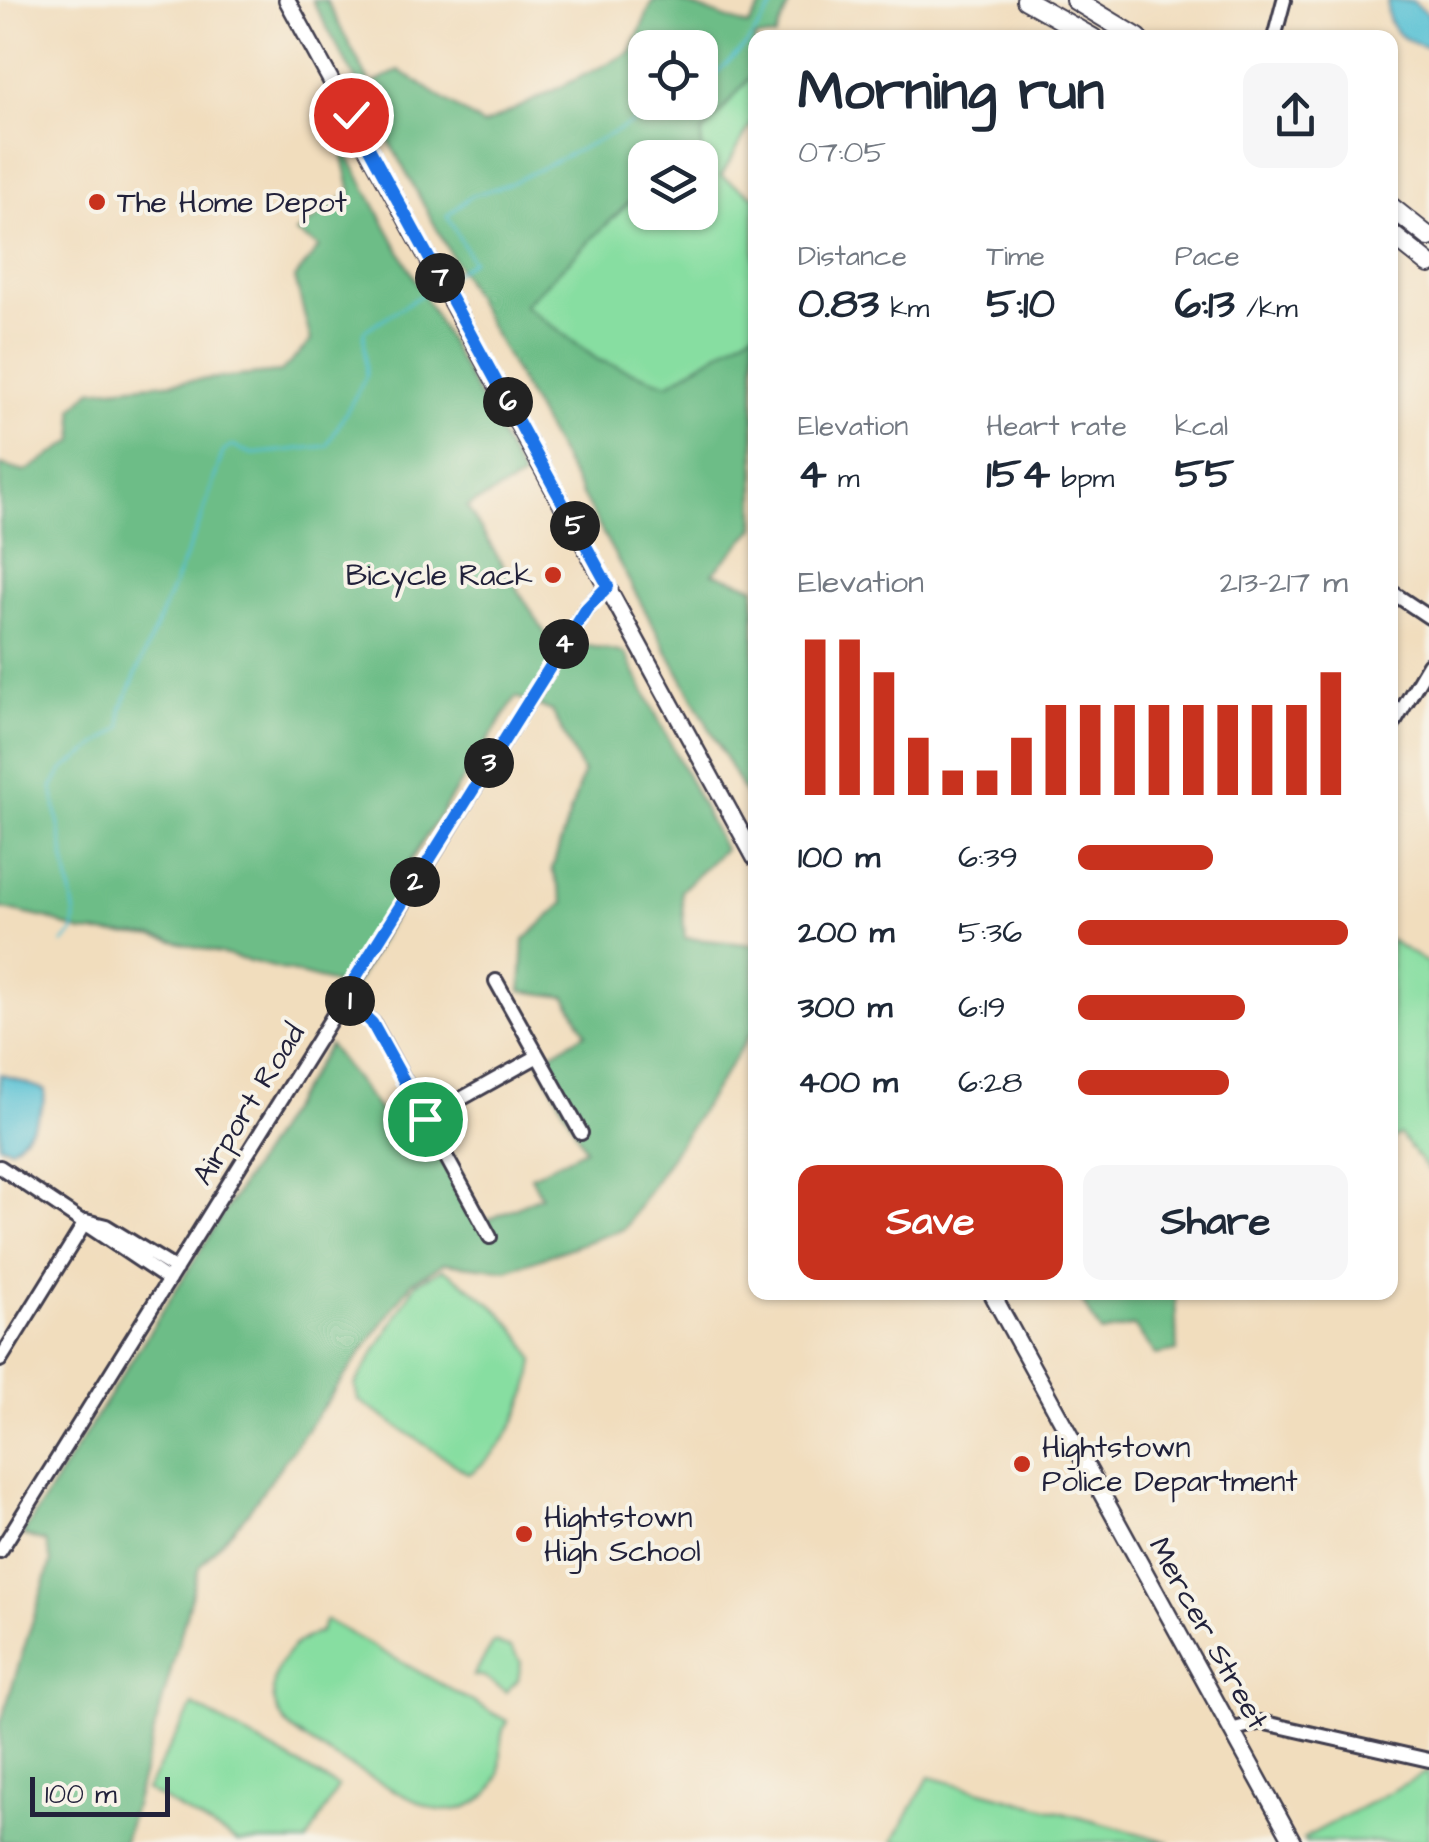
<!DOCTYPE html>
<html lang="en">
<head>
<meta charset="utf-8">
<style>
	:root { --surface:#fff; --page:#f6f6f7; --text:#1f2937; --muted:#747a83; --accent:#c8321e }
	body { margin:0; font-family:"Architects Daughter",sans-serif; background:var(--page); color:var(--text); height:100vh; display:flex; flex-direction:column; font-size:38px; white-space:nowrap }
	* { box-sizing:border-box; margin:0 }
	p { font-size:32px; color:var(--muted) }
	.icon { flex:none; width:55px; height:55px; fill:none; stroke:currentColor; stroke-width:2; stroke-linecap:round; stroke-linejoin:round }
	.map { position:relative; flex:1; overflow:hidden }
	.drawer { position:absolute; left:748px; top:30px; width:650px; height:1270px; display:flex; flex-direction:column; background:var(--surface); border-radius:20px; box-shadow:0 2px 8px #0004 }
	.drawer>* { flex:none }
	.fabs { position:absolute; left:628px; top:30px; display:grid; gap:20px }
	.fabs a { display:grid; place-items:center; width:90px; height:90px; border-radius:20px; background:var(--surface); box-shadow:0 2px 8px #0004; font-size:50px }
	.scale { position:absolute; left:30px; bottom:25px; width:140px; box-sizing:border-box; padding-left:10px; border:5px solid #22223b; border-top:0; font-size:28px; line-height:35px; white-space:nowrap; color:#22223b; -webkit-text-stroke:8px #f7f3e8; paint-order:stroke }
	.pin { position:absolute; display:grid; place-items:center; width:85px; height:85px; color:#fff; margin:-42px; border:5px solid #fff; border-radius:50%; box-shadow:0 2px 10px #0007 }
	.km { position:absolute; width:50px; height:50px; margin:-25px; border-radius:50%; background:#222; color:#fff; font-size:28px; line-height:50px; text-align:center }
	.round { display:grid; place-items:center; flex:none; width:105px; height:105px; border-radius:20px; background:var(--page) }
	.summary { display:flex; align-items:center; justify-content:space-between; height:170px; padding:0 50px }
	h1 { font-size:55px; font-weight:700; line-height:75px }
	.metrics { display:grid; grid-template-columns:repeat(3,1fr); gap:15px; height:170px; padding:10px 50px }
	.metrics div { display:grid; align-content:center }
	.metrics b { font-size:42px; font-weight:700 }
	.metrics small { font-size:28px; font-weight:400 }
	.metrics p { font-size:28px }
	.chart { height:280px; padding:20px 50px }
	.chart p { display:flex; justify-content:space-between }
	.chart svg { width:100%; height:180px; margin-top:10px; stroke:var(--accent); stroke-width:6 }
	.action { display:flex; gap:20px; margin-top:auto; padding:20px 50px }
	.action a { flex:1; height:115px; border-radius:20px; background:var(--accent); color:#fff; font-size:40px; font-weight:700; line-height:115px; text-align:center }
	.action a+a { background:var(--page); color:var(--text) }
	ul { padding:0 50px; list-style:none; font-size:32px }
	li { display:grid; grid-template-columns:160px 120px 1fr; align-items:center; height:75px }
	li i { height:25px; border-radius:12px; background:var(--accent) }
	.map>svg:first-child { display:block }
</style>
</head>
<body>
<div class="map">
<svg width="1429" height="1842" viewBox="0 0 1429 1842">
	<rect width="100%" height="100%" fill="#f7f3e8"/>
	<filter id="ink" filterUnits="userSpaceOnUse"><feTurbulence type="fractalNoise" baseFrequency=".01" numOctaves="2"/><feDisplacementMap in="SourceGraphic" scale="20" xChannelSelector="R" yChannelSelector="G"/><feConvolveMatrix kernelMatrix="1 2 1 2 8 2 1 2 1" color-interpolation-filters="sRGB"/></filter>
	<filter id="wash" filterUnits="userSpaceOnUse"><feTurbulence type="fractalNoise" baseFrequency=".0048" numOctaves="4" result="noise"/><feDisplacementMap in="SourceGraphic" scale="40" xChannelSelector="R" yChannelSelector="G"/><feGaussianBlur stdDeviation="2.25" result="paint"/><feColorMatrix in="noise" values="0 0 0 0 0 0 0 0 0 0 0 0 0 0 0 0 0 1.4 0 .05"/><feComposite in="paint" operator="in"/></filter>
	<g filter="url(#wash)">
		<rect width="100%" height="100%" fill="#f1ddbd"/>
		<!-- green -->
		<path fill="#87dea1" stroke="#54806e" stroke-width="2.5" d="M 755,72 L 755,118 L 721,176 L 755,197 L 755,330 L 668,385 L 598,360 L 523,305 L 645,187 L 645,212 L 700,212 L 702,134 Z
			M 1390,940 L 1429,964 L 1429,1171 L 1400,1135 L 1390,1140 Z
			M 443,1269 C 478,1292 518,1320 534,1361 C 529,1403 505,1451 469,1474 L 358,1400 L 355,1385 L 416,1283 Z
			M 326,1620 L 507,1721 C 492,1746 514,1772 483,1798 C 471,1807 455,1812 439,1810 C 420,1807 305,1743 290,1728 C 255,1696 279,1643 320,1632 Z
			M 494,1642 L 511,1648 L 521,1662 L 518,1680 L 506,1692 L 483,1676 L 473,1676 Z
			M 193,1705 L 338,1787 L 307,1842 L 238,1842 L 146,1790 Z
			M 1429,1771 L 1429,1842 L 1306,1842 L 1304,1838 Z
			M 929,1777 L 930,1777 L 1170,1842 L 893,1842 Z"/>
		<!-- forest -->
		<path fill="#6dbd87" stroke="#487061" stroke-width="2.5" fill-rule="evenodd" d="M 312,0 L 326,0 L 371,85 L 399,70 L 483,125 L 631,52 L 653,0 L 675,0 L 748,26 L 766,0 L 791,0 L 775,37 L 755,38 L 755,72 L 702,134 L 700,170 L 700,158 L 645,158 L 645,187 L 524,305 L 598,360 L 668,384 L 755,330 L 755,528 L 713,573 L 755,587 L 755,812 ZM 645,48 L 700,48 L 700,102 L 645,102 Z
			M 339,139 L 523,478 L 467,507 L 548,638 L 625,653 L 724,849 L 681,891 L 685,938 L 755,945 L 755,1027 L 624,1229 L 507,1270 L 444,1263 L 412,1282 L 245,1516 L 199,1567 L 124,1842 L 0,1842 L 0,1725 L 51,1562 L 46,1542 L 22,1535 L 329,1045 L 385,1118 L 416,1103 L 482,1223 L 541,1196 L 531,1176 L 585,1149 L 539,1061 L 586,1033 L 566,997 L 521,991 L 524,940 L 564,903 L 552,869 L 583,773 L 552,711 L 516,697 L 409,863 L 419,872 L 353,988 L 154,936 L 81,932 L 49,919 L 0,908 L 0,465 L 25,472 L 75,440 L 73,409 L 91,390 L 281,372 L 311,341 L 295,278 L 319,247 L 296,233 L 351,192 Z
			M 1077,1293 L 1175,1293 L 1177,1351 L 1156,1355 L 1134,1326 L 1101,1333 Z"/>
		<!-- water -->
		<path fill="#58c1d4" stroke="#3d7288" stroke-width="2.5" d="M 1388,0 L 1412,1 L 1429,14 L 1429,48 C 1402,41 1384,29 1388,0 Z
			M 0,1074 L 45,1090 C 45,1111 28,1136 11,1148 L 0,1145 Z"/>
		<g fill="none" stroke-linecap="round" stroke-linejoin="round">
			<!-- stream -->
			<path stroke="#58c1d4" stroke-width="2.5" d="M 700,89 L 747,44 L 778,0
				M 445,280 L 472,261 L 447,216 L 471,196 L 509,184 L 639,120 L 677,119 L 690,102
				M 63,944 L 74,931 L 75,916 L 52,787 L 63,770 L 122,727 L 121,710 L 202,517 L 223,452 L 231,446 L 253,454 L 327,446 L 366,377 L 364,331 L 434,287"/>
		</g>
	</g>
	<g filter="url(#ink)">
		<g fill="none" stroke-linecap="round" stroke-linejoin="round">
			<defs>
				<path id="minor" d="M 1274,38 L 1284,0
					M 1390,591 L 1429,617
					M 1390,730 L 1429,664
					M 496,981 L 581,1133
					M 344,996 L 373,1023 L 490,1237
					M 425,1119 L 538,1056
					M 0,1167 L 169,1280
					M 86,1221 L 106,1226 L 176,1269
					M 0,1360 L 86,1221
					M 0,1551 L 587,608 L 607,586
					M 1231,1730 L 1261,1722 L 1429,1760"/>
				<path id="major" d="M 287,0 L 755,858
					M 991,1292 L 1293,1842"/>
				<path id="highway" d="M 1026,0 L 1093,38
					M 1075,0 L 1138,38
					M 1390,206 L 1429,237
					M 1390,233 L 1429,264"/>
			</defs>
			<!-- minor casing -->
			<use href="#minor" stroke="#413e4e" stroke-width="18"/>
			<!-- major casing -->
			<use href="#major" stroke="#413e4e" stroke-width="20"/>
			<!-- highway casing -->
			<use href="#highway" stroke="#413e4e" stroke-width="22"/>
			<!-- minor -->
			<use href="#minor" stroke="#fff" stroke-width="12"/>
			<!-- major -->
			<use href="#major" stroke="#fff" stroke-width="15"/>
			<!-- highway -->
			<use href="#highway" stroke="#fff" stroke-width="18"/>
		</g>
	</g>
	<g fill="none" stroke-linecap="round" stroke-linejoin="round" filter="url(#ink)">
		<defs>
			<path id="route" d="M 351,115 L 608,586 L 587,608 L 344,996 L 372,1023 L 425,1119"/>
		</defs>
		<!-- route casing -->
		<use href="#route" stroke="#fff" stroke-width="20"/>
		<!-- route -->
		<use href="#route" stroke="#1a73e8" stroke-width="12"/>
	</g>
	<!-- markers -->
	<g fill="#c8321e" stroke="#f7f3e8" stroke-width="4">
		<circle cx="97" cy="202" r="10"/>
		<circle cx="553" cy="575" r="10"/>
		<circle cx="1022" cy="1464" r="10"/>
		<circle cx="524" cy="1534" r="10"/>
	</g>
	<g text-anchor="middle" stroke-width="8" stroke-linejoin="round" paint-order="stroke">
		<!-- poi labels -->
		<g font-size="30" fill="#22223b" stroke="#f7f3e8" text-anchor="start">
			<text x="117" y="212">The Home Depot</text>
			<text x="533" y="585" text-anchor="end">Bicycle Rack</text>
			<text x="1042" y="1457">Hightstown<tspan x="1042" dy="34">Police Department</tspan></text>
			<text x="544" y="1527">Hightstown<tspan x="544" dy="34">High School</tspan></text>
		</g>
		<!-- street labels -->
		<g font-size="30" fill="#22223b" stroke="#f7f3e8">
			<text transform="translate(248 1104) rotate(-58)" y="10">Airport Road</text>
			<text transform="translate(1209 1633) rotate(61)" y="10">Mercer Street</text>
		</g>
	</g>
</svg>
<div class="fabs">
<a><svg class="icon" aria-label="locate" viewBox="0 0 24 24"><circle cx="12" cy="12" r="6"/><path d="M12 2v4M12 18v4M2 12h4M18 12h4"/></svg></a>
<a><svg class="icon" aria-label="layers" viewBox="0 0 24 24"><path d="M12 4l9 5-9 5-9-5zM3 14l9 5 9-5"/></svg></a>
</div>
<div class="scale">100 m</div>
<div class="pin" style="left:425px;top:1119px;background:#1e9e55"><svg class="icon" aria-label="arrive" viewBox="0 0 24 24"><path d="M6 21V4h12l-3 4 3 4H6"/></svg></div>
<div class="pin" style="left:351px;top:115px;background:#d93025"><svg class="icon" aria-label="check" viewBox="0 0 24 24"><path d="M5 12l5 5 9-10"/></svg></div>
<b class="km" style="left:350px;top:1001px">1</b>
<b class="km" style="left:415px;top:882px">2</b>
<b class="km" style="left:489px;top:763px">3</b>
<b class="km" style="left:564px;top:644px">4</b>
<b class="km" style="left:575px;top:526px">5</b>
<b class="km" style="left:508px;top:402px">6</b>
<b class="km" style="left:440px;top:278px">7</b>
<section class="drawer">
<div class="summary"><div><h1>Morning run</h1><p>07:05</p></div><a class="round"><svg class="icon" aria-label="share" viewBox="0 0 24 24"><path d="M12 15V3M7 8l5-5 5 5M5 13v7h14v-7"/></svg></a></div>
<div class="metrics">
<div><p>Distance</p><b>0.83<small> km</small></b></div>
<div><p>Time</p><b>5:10</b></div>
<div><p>Pace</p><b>6:13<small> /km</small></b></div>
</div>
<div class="metrics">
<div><p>Elevation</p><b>4<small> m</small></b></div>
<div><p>Heart rate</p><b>154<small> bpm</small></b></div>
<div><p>kcal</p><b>55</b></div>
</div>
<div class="chart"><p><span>Elevation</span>213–217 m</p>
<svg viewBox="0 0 160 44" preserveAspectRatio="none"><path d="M5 44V6M15 44V6M25 44V14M35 44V30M45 44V38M55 44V38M65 44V30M75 44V22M85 44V22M95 44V22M105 44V22M115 44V22M125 44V22M135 44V22M145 44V22M155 44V14"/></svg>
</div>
<ul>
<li><b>100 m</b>6:39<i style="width:50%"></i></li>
<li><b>200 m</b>5:36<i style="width:100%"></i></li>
<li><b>300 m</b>6:19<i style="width:62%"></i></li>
<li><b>400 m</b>6:28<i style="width:56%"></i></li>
</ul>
<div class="action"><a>Save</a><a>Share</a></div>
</section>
</div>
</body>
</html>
